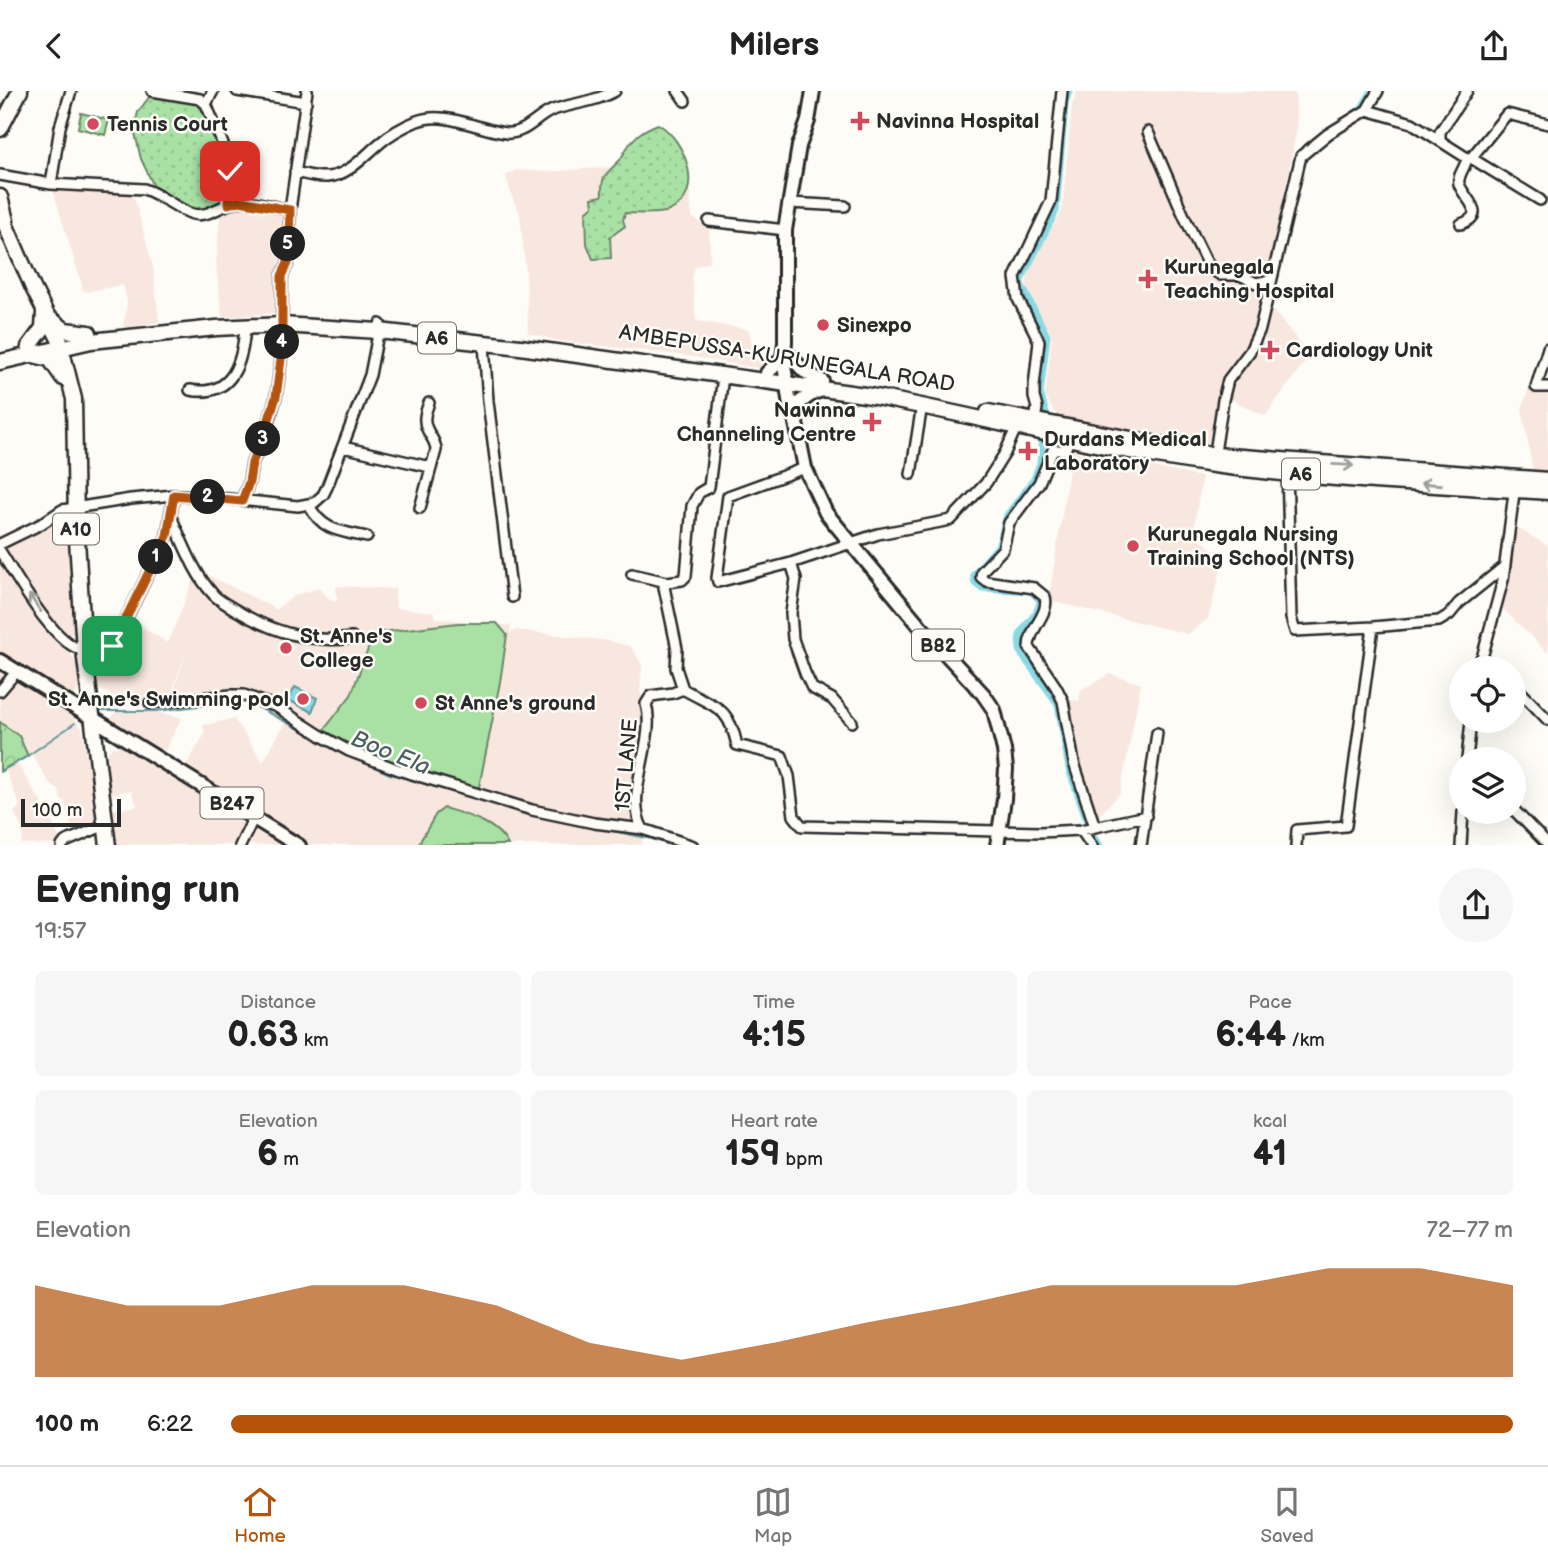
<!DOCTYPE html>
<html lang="en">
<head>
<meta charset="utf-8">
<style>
	:root { --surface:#fff; --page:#f6f6f6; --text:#222; --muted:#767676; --line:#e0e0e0; --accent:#b45309 }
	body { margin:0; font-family:"Balsamiq Sans",sans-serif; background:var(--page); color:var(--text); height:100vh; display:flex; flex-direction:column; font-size:26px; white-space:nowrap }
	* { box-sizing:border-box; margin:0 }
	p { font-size:23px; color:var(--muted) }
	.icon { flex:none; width:38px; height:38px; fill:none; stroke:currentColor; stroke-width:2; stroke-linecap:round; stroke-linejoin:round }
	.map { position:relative; height:754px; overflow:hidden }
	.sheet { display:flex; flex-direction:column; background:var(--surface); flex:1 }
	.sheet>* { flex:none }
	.controls { position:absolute; left:1449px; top:565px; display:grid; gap:14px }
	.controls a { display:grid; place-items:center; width:77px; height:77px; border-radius:50%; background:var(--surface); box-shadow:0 7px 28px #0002; font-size:35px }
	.scale { position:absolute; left:21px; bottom:18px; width:100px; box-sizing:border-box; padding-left:7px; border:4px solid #2b2b2b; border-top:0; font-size:19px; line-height:24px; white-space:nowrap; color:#2b2b2b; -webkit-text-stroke:5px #fdfcf7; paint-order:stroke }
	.pin { position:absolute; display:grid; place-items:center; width:60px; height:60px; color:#fff; margin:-30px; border-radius:14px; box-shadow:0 4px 10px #0006 }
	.km { position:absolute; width:35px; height:35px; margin:-18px; border-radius:50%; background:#222; color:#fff; font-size:19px; line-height:35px; text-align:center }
	.round { display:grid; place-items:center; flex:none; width:74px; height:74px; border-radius:37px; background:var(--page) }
	.overview { display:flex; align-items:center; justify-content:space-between; height:119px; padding:0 35px }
	h1 { font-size:38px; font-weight:700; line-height:52px }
	.metrics { display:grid; grid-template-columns:repeat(3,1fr); gap:10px; height:119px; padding:7px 35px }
	.metrics div { display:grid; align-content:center; border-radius:10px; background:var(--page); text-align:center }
	.metrics b { font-size:35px; font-weight:700 }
	.metrics small { font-size:19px; font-weight:400 }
	.metrics p { font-size:19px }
	.chart { height:196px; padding:14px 35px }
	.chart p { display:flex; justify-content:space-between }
	.chart svg { width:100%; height:126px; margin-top:7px; fill:var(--accent); opacity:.7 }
	ul { padding:0 35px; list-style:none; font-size:23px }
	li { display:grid; grid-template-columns:112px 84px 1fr; align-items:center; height:52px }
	li i { height:18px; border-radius:9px; background:var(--accent) }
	header { display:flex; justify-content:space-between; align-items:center; height:91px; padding:0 35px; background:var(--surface); font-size:32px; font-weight:700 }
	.tabs { display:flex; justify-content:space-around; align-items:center; height:98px; border-top:2px solid var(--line); background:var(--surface); font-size:19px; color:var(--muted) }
	.tabs a { display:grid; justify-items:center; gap:4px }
	.tabs .current { color:var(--accent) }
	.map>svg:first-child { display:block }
</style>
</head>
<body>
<header><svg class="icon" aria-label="back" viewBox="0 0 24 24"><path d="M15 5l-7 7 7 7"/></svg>Milers<svg class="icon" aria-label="share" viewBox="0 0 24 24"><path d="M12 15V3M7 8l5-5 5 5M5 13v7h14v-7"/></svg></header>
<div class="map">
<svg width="1548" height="755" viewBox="0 0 1548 755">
	<defs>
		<pattern id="forest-crowns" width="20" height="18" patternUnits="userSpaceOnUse" patternTransform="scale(1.75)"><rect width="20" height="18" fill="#a9e1a5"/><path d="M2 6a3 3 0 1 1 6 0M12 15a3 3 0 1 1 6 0" fill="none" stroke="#92c18e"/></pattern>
		<pattern id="park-dots" width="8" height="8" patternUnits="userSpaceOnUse" patternTransform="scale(1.75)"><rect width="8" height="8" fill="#a9e1a5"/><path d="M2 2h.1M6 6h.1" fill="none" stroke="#92c18e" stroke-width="1.8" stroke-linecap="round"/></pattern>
		<pattern id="water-ripples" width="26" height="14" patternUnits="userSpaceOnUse" patternTransform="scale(1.75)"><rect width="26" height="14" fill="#8adae4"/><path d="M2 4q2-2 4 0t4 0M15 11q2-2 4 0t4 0" fill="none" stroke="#77bbc4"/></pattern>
	</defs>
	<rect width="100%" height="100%" fill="#fdfcf7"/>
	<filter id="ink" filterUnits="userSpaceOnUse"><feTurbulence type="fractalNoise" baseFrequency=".0143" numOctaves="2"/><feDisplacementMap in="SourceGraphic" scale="14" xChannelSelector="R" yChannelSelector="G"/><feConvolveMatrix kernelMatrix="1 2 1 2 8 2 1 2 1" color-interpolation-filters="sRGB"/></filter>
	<g filter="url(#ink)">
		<!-- built -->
		<path fill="#f8e7de" d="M 1077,0 L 1295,0 L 1297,37 L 1264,208 L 1310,264 L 1265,325 L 1222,304 L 1210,359 L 1058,327 L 1045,305 L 1052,246 L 1026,200 L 1028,175 L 1062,120 L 1072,15 Z
			M 610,76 L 601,92 L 602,105 L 592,109 L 590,156 L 593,168 L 610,146 L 618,141 L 625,122 L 646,121 L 679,113 L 689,98 L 692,126 L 709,137 L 710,171 L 695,175 L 692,186 L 696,230 L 747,238 L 750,242 L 752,255 L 761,265 L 762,278 L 688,265 L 560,250 L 528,242 L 526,183 L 520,122 L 513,109 L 506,85 L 516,79 L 546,81 Z
			M 51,93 L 128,97 L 135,109 L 153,176 L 159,231 L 123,237 L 127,211 L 123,194 L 84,201 Z
			M 240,110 L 290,119 L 278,178 L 277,222 L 222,226 L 216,174 L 220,125 L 228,113 Z
			M 1529,297 L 1548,299 L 1548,382 L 1533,381 L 1522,317 Z
			M 1072,360 L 1202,386 L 1193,442 L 1224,468 L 1208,528 L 1188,543 L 1054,511 L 1050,500 Z
			M 174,425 L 202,481 L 276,518 L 296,504 L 319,497 L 332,510 L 337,510 L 336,495 L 395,498 L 396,517 L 434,521 L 436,527 L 511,535 L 510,542 L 516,539 L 609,550 L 630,555 L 642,574 L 640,601 L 646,613 L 638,707 L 643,738 L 642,754 L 114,754 L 109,719 L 136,716 L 137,714 L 131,700 L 108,703 L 105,664 L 113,656 L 124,656 L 160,675 L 182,681 L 205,643 L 203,634 L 234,628 L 263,671 L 289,625 L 369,666 L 256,605 L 172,606 L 187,558 L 170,606 L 147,619 L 182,627 L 163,663 L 111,628 L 116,620 L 146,619 L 146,616 L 144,611 L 124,602 L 121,608 L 94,596 L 95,588 L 103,575 L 123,586 L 125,577 L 107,565 L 127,526 L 168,552 L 196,483 Z
			M 54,426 L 58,428 L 65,428 L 67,438 L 75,541 L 68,544 L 61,540 L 1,457 Z
			M 1517,437 L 1548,455 L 1548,562 L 1500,515 Z
			M 0,466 L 76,571 L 81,593 L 73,607 L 0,564 Z
			M 0,577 L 62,614 L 82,637 L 99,733 L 73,744 L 65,711 L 61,708 L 59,699 L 50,693 L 32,664 L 28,665 L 25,654 L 0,631 Z
			M 1110,583 L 1141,593 L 1120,702 L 1099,725 L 1096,725 L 1078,669 L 1066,608 L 1079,610 L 1081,599 Z
			M 17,672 L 49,724 L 60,749 L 59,754 L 22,753 L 23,740 L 14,721 L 20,715 L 5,678 Z"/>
		<!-- forest -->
		<path fill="url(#forest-crowns)" stroke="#6a8668" stroke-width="2" d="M 0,631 L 19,645 L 28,665 L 0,680 Z"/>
		<!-- park -->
		<path fill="url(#park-dots)" stroke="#6a8668" stroke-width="2" d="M 153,1 L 200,8 L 226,59 L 228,113 L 202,123 L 157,102 L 141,68 L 134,38 L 138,21 Z
			M 658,33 C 685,48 707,104 669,120 C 660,124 636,122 625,122 L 623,129 L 625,135 L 610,146 L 611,167 L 593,168 L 587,153 L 586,121 L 593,115 L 592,107 L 602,105 C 601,85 605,84 618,71 C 622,68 624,61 627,57 C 635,44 645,38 658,33 Z"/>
		<!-- garden -->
		<path fill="#a9e1a5" stroke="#6a8668" stroke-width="2" d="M 81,22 L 109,29 L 105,44 L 78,37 Z
			M 458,532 L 497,532 L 507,544 L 500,591 L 478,701 L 402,680 L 320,644 L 351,604 L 371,550 L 382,541 Z
			M 444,717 C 467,724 497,731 508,754 L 418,754 L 436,723 Z"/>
		<!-- water -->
		<path fill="url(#water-ripples)" stroke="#64949a" stroke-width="2" d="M 295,596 L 317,607 L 312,621 L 288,609 Z"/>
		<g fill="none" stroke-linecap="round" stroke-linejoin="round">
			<!-- stream -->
			<path stroke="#64949a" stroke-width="2" d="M 100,620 L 157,620 L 231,611 L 250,612 L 339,659
				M 350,665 L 390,683 L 527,722
				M 0,681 L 23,668 L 75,632
				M 533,724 L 652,748 L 673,755"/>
			<!-- canal -->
			<path stroke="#8adae4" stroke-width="7" d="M 1069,0 L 1065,12 L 1056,120 L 1020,191 L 1047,245 L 1040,302 L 1046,323 L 1040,372 L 1034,388 L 1007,424 L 999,454 L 974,483 C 973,491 975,493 982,497 L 1031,500 L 1040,509 C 1039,532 1010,534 1022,564 L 1058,613 L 1069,678 L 1093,746 L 1100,755
				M 1355,22 L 1361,18 L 1372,0"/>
			<defs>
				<path id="minor" d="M 152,0 L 200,8 L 206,13 L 230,70 L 228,113
					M 237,0 L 306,11
					M 678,0 L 685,10
					M 206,13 L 213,0
					M 1367,19 L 1378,0
					M 1148,41 L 1184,125 L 1206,170 L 1214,180 L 1221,184 L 1240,184 L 1256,192 L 1271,189
					M 1440,48 L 1440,41 L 1467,0
					M 1471,67 L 1540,109
					M 295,81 C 305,83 317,87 327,86 C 348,85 364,65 380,52 C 389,44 405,35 417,30 C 445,19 478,39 506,42 C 525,44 537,25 553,19 C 573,12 596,11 615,0
					M 0,84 L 51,93 L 144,98 C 162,104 176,118 193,123 C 210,127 224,111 241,110 C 257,110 274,116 290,119
					M 51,93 L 60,36 L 71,0
					M 789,112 L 845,115
					M 709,130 L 785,139
					M 1461,133 C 1489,123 1464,108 1459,93 C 1457,84 1466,76 1467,67
					M 484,253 L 488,310 L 512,506
					M 1548,257 L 1536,296 L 1548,296
					M 723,285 L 709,396 L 699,402 L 692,415 L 686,485 L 682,489 L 667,491 L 664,496 L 677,558 L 676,577 L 683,598 C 716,617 728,614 737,654 L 782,665 L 789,685 L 794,725 L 802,735 L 1040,741 L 1081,739 L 1146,725
					M 190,299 C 233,307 243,270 245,235
					M 1035,329 L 1037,317 L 1034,306 L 1034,295 L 1039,250 L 1018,208 L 1015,186 L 1051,110 L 1062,0
					M 1069,349 L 1065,359 L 1053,359 L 1039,392 L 1009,432 L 1003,458 L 982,480 L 981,486 L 986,490 L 1034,497 L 1045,506 C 1050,523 1029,537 1029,556 L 1056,596 L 1063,610 L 1074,672 L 1095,736
					M 343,356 L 430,376
					M 1214,368 L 1223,309 L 1228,289 L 1250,260 L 1260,238 L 1301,65 L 1328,43 L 1367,19 L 1412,32 L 1467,67 L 1471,67 L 1507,23 L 1548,33
					M 805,377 L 728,405 L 717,487 L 718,491 L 791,472 L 878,443 L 951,429 L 986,392 L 1005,362 L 1016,337
					M 1287,377 L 1291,527 L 1295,540 L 1373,536 L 1439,530 L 1449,524 L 1459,512 L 1505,475
					M 911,383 L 922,314
					M 242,410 L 249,391 L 252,372 L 265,344 L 276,306 L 282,262 L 282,185 L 288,172 L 290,119 L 307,0
					M 309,414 C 322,440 340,440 367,446
					M 420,417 L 436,359 C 436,348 425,341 425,330 C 424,325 427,317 429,312
					M 171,426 C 183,451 193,481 212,502 C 217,509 227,513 234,518 C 270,540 309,553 352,547
					M 0,453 L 41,433 L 62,419 L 131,408 L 174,404 L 199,405 L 298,415 L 314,412 L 323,404 L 327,396 L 370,284 L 380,233
					M 0,460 C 16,485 55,556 84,559
					M 791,472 L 796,488 L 791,522 L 793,548 L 805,582 L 812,597 L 832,608 L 852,631
					M 632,483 L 667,491
					M 1481,567 L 1497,578
					M 1479,578 L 1503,489 L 1515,394
					M 89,587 L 103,559 L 110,560 L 167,445 L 174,404
					M 1514,594 L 1548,629
					M 0,600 L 17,580
					M 150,612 L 231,604 L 244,604 L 277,616 L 320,644 L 349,660 L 402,680 L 532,719 L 594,732 L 643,738 L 693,755
					M 1467,668 L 1471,630
					M 1514,719 L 1548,754
					M 643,738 C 623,704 657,650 646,613 L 651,605 L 673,602 L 683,598
					M 1081,739 L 1092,755
					M 62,755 L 65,751 L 105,734
					M 240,755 L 254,726
					M 1141,755 L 1157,642
					M 1296,755 L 1297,739 L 1346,735 L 1373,536
					M 1461,755 L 1463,721"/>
				<path id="major" d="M 813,0 L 808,30 L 799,55 L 785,139 L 785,251 L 783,267 L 790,315 L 795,327 L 805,377 L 826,422 L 920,535 L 983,603 L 994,619 L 1004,659 L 1006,678 L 1004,708 L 997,755
					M 791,266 L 804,280 L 822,290
					M 767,282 L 783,267
					M 796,314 L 813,302 L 823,299
					M 0,570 L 299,755"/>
				<path id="highway" d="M 0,38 L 20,0
					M 0,106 L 6,130
					M 0,121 L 33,197 L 59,248 L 74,308 L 76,433 L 84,559 L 108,755
					M 52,229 L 65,239 L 89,242
					M 29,256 L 43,237 L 44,221
					M 33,264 L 50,268 L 63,287
					M 0,271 L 91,250 L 216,237 L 282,234 L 379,240 L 520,256 L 865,304 C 982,325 1096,358 1214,374 C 1324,389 1437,394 1548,401
					M 988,321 L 1215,364 L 1548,389"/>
			</defs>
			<!-- minor casing -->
			<use href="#minor" stroke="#2b2b2b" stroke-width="14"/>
			<!-- major casing -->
			<use href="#major" stroke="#2b2b2b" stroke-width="18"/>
			<!-- highway casing -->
			<use href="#highway" stroke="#2b2b2b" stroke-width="19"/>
			<!-- minor -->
			<use href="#minor" stroke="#fdfcf7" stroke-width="9"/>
			<!-- major -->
			<use href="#major" stroke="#fdfcf7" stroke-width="12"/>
			<!-- highway -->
			<use href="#highway" stroke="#fdfcf7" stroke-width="14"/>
		</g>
		<!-- one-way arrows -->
		<defs><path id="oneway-shaft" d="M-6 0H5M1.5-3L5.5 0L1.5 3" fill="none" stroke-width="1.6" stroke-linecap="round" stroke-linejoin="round" transform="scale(1.75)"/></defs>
		<g stroke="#9e9e9b">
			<use href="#oneway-shaft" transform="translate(1343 374) rotate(3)"/>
			<use href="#oneway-shaft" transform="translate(1431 393) rotate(-176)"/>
			<use href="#oneway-shaft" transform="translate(35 512) rotate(-125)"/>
		</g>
	</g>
	<g fill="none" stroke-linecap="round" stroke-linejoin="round" filter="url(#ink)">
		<defs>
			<path id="route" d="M 112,555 L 167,445 L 174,404 L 242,410 L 249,391 L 252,372 L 264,344 L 276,306 L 282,261 L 282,185 L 288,172 L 290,119 L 240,110 L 228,113 L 230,80"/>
		</defs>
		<!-- route casing -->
		<use href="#route" stroke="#fff" stroke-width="14"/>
		<!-- route -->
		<use href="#route" stroke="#b45309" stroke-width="9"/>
	</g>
	<!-- markers -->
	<g fill="#d1495b" stroke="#fdfcf7" stroke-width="2.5">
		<path d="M856.5 19.5h7v7h7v7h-7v7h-7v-7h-7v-7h7z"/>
		<circle cx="93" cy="33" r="7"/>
		<path d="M1144.5 177.5h7v7h7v7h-7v7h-7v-7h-7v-7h7z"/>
		<circle cx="823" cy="234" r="7"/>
		<path d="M1266.5 248.5h7v7h7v7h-7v7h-7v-7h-7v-7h7z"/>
		<path d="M868.5 320.5h7v7h7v7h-7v7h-7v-7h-7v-7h7z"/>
		<path d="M1024.5 349.5h7v7h7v7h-7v7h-7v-7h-7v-7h7z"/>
		<circle cx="1133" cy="455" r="7"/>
		<circle cx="286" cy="557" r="7"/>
		<circle cx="303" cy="608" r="7"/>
		<circle cx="421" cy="612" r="7"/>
	</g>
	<g text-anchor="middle" stroke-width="5" stroke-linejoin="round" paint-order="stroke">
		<!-- shield labels -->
		<g fill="#fdfcf7" stroke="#6a6a68" stroke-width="2">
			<rect x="418" y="231.5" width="38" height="31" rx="5"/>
			<rect x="1282" y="367.5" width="38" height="31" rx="5"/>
			<rect x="53" y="422.5" width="46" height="31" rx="5"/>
			<rect x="912" y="538.5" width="52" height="31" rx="5"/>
			<rect x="200.5" y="696.5" width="63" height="31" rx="5"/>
		</g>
		<g font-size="19" font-weight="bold" fill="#2b2b2b">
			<text x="437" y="254">A6</text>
			<text x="1301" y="390">A6</text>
			<text x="76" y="445">A10</text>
			<text x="938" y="561">B82</text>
			<text x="232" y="719">B247</text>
		</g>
		<!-- poi labels -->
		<g font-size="21" font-weight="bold" fill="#2b2b2b" stroke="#fdfcf7" text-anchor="start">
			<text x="876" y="37">Navinna Hospital</text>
			<text x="107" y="40">Tennis Court</text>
			<text x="1164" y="183">Kurunegala<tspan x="1164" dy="24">Teaching Hospital</tspan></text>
			<text x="837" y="241">Sinexpo</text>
			<text x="1286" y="266">Cardiology Unit</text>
			<text x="856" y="326" text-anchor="end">Nawinna<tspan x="856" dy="24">Channeling Centre</tspan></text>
			<text x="1044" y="355">Durdans Medical<tspan x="1044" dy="24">Laboratory</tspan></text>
			<text x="1147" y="450">Kurunegala Nursing<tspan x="1147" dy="24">Training School (NTS)</tspan></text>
			<text x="300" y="552">St. Anne's<tspan x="300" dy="24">College</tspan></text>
			<text x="289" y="615" text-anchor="end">St. Anne's Swimming pool</text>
			<text x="435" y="619">St Anne's ground</text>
		</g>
		<!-- street labels -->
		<g font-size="21" fill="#2b2b2b" stroke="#fdfcf7">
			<text transform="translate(787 267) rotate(9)" y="7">AMBEPUSSA-KURUNEGALA ROAD</text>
			<text transform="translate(626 674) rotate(-85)" y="7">1ST LANE</text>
		</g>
		<!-- water labels -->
		<g font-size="23" font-style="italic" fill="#486062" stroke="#fdfcf7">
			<text transform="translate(391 661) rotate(22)" y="8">Boo Ela</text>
		</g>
	</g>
</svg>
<div class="controls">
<a><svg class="icon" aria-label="locate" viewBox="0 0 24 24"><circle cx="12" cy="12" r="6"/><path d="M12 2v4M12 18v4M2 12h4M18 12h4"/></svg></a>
<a><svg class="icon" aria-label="layers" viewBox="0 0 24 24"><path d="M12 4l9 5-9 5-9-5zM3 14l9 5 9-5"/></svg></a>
</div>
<div class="scale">100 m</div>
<div class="pin" style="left:112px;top:555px;background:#1e9e55"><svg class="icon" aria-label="arrive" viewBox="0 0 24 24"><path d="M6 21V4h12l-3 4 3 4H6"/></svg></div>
<div class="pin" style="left:230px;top:80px;background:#d93025"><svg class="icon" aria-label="check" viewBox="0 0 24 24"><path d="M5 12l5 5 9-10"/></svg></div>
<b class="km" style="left:156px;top:466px">1</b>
<b class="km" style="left:208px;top:406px">2</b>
<b class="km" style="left:263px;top:348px">3</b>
<b class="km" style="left:282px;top:251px">4</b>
<b class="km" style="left:288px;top:153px">5</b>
</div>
<section class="sheet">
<div class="overview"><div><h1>Evening run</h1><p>19:57</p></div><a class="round"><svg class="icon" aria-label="share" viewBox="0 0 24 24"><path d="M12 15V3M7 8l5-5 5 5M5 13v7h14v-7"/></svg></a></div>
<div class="metrics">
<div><p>Distance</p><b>0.63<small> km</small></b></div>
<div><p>Time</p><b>4:15</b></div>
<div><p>Pace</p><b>6:44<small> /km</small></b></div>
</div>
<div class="metrics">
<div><p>Elevation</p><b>6<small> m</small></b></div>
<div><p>Heart rate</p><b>159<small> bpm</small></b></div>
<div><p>kcal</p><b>41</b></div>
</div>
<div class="chart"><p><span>Elevation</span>72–77 m</p>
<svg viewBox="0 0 160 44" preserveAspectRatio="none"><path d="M0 44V12L10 19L20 19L30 12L40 12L50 19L60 32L70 38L80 32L90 25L100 19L110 12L120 12L130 12L140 6L150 6L160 12V44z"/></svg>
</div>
<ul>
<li><b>100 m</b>6:22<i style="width:100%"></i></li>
</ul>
</section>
<nav class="tabs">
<a class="current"><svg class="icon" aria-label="home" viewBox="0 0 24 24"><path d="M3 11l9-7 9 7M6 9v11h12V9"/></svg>Home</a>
<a><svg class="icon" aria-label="map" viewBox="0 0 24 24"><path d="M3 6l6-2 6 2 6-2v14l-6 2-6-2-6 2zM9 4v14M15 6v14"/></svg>Map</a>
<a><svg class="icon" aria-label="saved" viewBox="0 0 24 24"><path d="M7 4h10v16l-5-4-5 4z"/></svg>Saved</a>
</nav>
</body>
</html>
